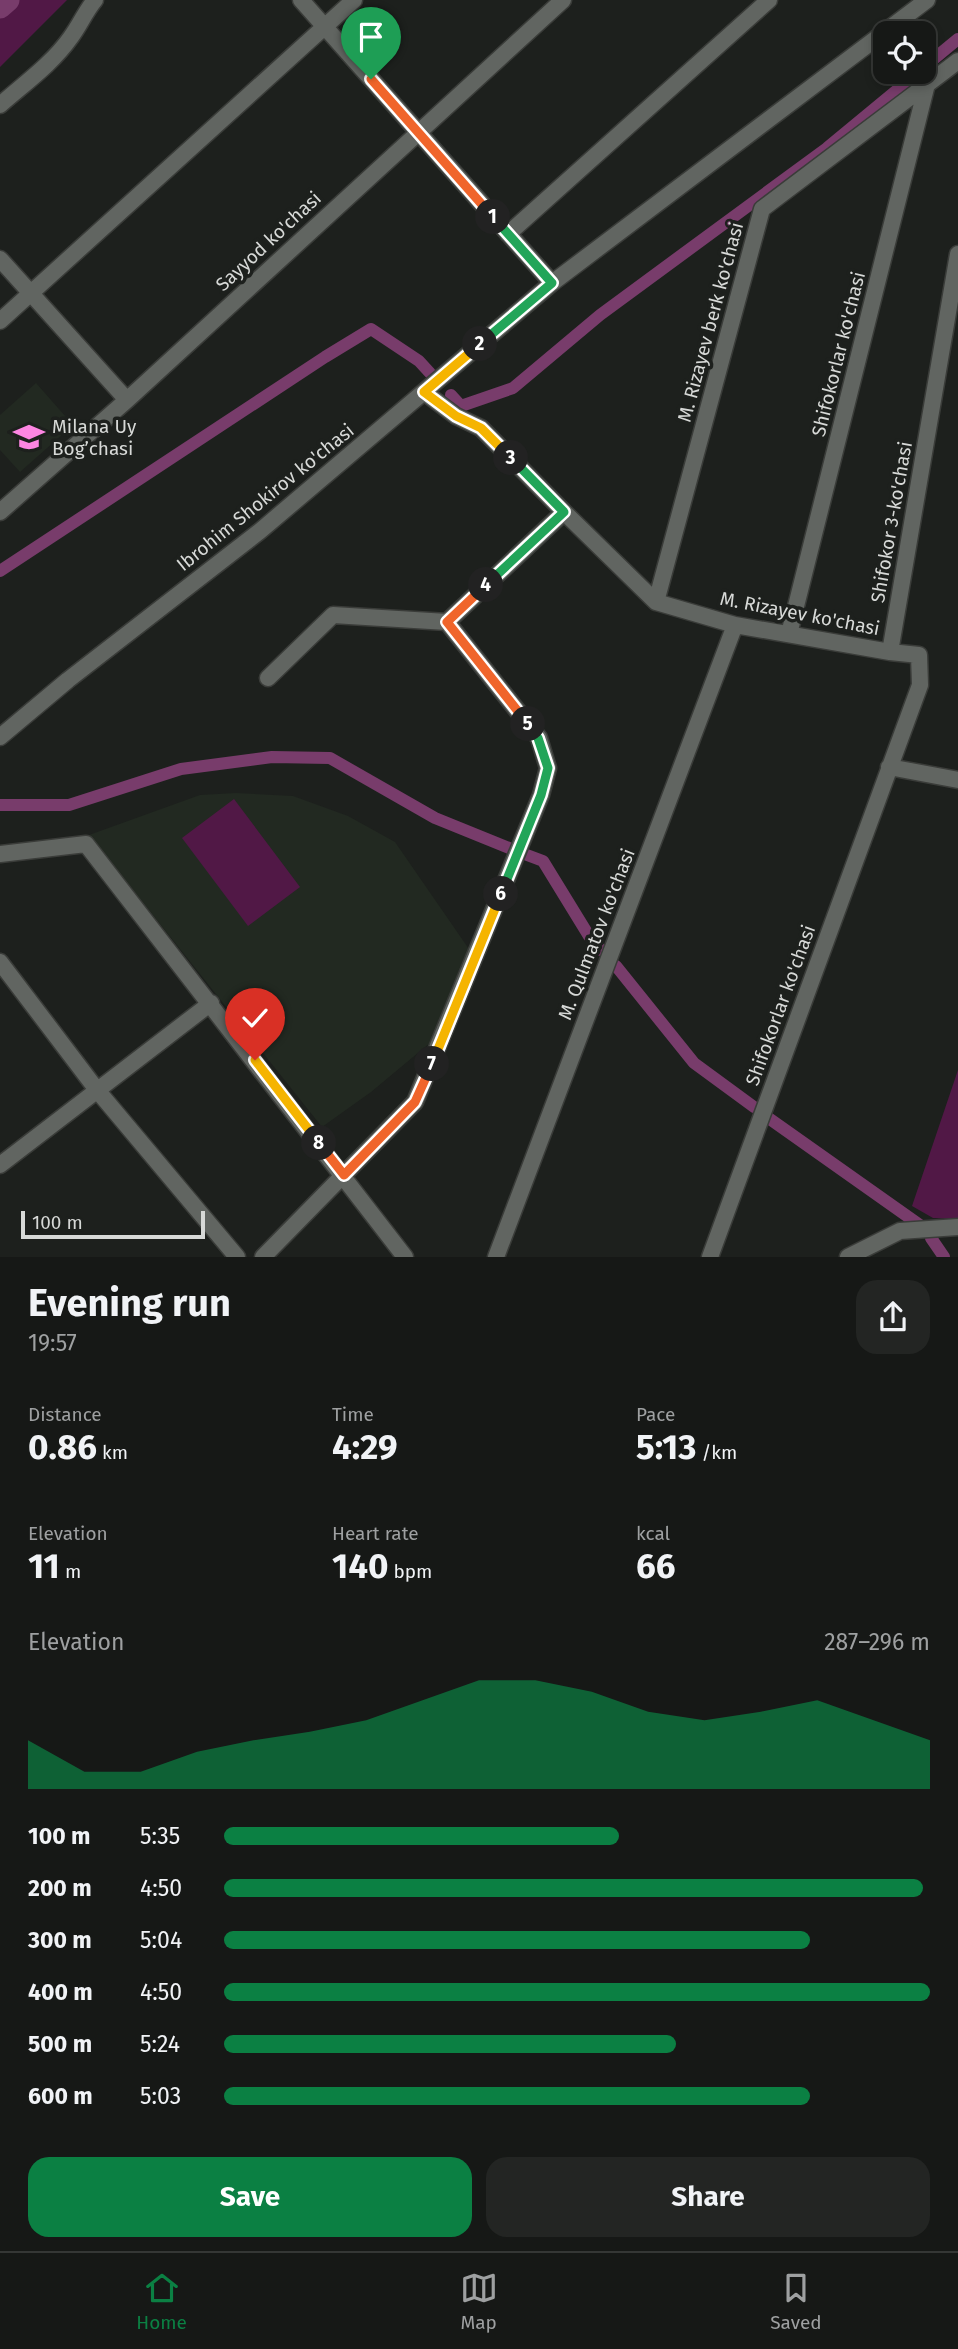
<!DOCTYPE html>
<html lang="en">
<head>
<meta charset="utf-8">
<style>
	:root { --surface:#161816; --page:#232523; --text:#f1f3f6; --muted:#9ea0a1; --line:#353735; --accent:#0b8043 }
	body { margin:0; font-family:"Fira Sans",sans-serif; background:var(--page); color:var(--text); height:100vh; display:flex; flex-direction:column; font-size:26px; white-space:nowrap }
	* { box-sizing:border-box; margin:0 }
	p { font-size:23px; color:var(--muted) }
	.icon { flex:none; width:38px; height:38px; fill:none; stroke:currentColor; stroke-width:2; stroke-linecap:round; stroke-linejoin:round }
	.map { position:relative; height:1257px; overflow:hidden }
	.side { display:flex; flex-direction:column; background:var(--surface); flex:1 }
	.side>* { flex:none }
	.tools { position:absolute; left:873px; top:21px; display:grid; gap:14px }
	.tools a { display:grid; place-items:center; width:63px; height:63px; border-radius:14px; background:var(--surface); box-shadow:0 4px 10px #0003,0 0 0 2px var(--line); font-size:35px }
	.scale { position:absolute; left:21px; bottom:18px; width:184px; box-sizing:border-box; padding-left:7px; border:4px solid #d7d9d7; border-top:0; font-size:19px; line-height:24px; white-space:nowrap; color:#d7d9d7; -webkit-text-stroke:5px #1d201d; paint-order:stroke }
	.pin { position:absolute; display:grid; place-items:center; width:60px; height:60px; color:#fff; margin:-72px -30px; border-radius:50% 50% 50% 0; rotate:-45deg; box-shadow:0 0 7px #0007 }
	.pin .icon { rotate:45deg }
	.km { position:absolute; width:35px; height:35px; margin:-18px; border-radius:50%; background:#222; color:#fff; font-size:19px; line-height:35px; text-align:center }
	.round { display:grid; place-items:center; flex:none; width:74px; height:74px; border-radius:21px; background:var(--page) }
	.headline { display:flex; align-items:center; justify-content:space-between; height:119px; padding:0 28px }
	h1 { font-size:38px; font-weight:700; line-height:52px }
	.stats { display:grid; grid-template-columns:repeat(3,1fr); gap:10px; height:119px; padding:7px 28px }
	.stats div { display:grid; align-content:center }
	.stats b { font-size:35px; font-weight:700 }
	.stats small { font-size:19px; font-weight:400 }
	.stats p { font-size:19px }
	.chart { height:196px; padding:14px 28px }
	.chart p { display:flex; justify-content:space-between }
	.chart svg { width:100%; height:126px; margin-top:7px; fill:var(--accent); opacity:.7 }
	.action { display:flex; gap:14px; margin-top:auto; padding:14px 28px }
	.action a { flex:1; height:80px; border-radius:21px; background:var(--accent); color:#fff; font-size:28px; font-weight:700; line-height:80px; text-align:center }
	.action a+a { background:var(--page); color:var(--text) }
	ul { padding:0 28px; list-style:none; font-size:23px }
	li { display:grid; grid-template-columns:112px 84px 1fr; align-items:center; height:52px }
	li i { height:18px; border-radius:9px; background:var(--accent) }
	.tabs { display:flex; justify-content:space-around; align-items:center; height:98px; border-top:2px solid var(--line); background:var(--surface); font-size:19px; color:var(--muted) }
	.tabs a { display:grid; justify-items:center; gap:4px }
	.tabs .selected { color:var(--accent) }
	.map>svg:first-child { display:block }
</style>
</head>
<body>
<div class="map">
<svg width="958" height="1257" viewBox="0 0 958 1257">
	<rect width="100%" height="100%" fill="#1d201d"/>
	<!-- built -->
	<path fill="#222921" d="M 36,383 L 73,425 L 20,472 L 0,450 L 0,415 Z
		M 236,793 L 293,796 L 348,816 L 395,842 L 471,952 L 431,1042 L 371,1092 L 322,1127 L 89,835 L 200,795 Z"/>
	<!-- green -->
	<path fill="#511846" d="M 0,0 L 67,0 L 0,67 Z
		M 234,799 L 300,887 L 248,926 L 182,838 Z
		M 958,1070 L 958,1219 L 933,1218 L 912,1206 Z"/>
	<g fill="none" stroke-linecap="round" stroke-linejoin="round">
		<!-- canal -->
		<path stroke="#783c6b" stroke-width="12" d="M 924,67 L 958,39
			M 451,395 L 461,406 L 513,388 L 600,315 L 827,148 L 919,72
			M 0,571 L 325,357 L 371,329 L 419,361 L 430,373
			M 0,805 L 69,805 L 181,769 L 272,757 L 330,758 L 435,818 L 509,848
			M 527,855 L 543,861 L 589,936 L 601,950
			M 616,966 L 694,1063 L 754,1107
			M 767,1117 L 924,1228
			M 931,1238 L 944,1257"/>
		<!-- river -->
		<path stroke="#783c6b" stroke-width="23" d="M 0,7 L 8,0"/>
		<defs>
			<path id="minor" d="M 301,0 L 552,283
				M 0,105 C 25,83 52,64 71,37 C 80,25 85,12 95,0
				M 508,234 L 769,0
				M 0,259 L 127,400
				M 0,321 L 354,0
				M 424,392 L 456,416 L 481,428 L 564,512
				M 0,512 L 127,400 L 563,0
				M 656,602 L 762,209 L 958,61
				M 789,634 L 927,84
				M 268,678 L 333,615 L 447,622
				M 0,737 L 68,680 L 260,531 L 552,283 L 927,0
				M 889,767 L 958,780
				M 0,854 L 86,844 L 405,1257
				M 0,962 L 97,1090 L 237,1257
				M 0,1165 L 211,1003
				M 263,1257 L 415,1102 L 541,795 L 548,768 L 539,738 L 447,622 L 564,512 L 656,602 L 735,625 L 890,652
				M 496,1257 L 735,625
				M 710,1257 L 920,685 L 919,655 L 890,652 L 958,254
				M 848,1257 L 900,1231 L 958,1227"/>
		</defs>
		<!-- minor casing -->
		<use href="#minor" stroke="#3a3c39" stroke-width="19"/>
		<!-- minor -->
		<use href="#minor" stroke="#616561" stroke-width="16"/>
	</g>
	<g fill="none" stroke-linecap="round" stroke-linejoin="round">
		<defs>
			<path id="split-1" d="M 371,79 L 493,217"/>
			<path id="split-2" d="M 480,344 L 552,283 L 493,217"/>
			<path id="split-3" d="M 480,344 L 424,392 L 456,416 L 481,428 L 511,458"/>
			<path id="split-4" d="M 486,585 L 564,512 L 511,458"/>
			<path id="split-5" d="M 486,585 L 447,622 L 528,724"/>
			<path id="split-6" d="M 501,894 L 541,795 L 548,768 L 538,738 L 528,724"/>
			<path id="split-7" d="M 432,1064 L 501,894"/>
			<path id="split-8" d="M 319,1143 L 344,1175 L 415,1102 L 432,1064"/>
			<path id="split-9" d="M 255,1060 L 319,1143"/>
		</defs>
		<!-- split-1 casing -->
		<use href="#split-1" stroke="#fff" stroke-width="14"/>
		<!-- split-2 casing -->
		<use href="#split-2" stroke="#fff" stroke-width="14"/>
		<!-- split-3 casing -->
		<use href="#split-3" stroke="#fff" stroke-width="14"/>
		<!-- split-4 casing -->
		<use href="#split-4" stroke="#fff" stroke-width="14"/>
		<!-- split-5 casing -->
		<use href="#split-5" stroke="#fff" stroke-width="14"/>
		<!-- split-6 casing -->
		<use href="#split-6" stroke="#fff" stroke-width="14"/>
		<!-- split-7 casing -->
		<use href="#split-7" stroke="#fff" stroke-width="14"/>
		<!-- split-8 casing -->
		<use href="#split-8" stroke="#fff" stroke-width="14"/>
		<!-- split-9 casing -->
		<use href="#split-9" stroke="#fff" stroke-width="14"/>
		<!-- split-1 -->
		<use href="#split-1" stroke="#f0652b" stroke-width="9"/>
		<!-- split-2 -->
		<use href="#split-2" stroke="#22a559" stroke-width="9"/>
		<!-- split-3 -->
		<use href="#split-3" stroke="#f5b400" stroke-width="9"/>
		<!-- split-4 -->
		<use href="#split-4" stroke="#22a559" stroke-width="9"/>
		<!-- split-5 -->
		<use href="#split-5" stroke="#f0652b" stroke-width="9"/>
		<!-- split-6 -->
		<use href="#split-6" stroke="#22a559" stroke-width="9"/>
		<!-- split-7 -->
		<use href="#split-7" stroke="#f5b400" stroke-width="9"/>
		<!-- split-8 -->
		<use href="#split-8" stroke="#f0652b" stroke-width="9"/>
		<!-- split-9 -->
		<use href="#split-9" stroke="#f5b400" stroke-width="9"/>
	</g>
	<!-- icons -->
	<defs>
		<symbol id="school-bare" viewBox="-9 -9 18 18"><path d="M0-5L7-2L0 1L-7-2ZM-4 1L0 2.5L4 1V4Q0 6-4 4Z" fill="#fd86e2" stroke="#1d201d" stroke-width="2.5" paint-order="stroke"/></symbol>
	</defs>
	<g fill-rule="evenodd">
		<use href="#school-bare" x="7" y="415" width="44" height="44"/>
	</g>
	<g text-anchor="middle" stroke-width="7" stroke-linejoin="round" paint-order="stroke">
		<!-- street labels -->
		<g font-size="19" fill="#d7d9d7" stroke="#1d201d">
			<text transform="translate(268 241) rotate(-43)" y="7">Sayyod ko'chasi</text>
			<text transform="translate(710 322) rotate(-75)" y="7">M. Rizayev berk ko'chasi</text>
			<text transform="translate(838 354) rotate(-76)" y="7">Shifokorlar ko'chasi</text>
			<text transform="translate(265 497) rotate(-39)" y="7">Ibrohim Shokirov ko'chasi</text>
			<text transform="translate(891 522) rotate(-80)" y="7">Shifokor 3-ko'chasi</text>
			<text transform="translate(800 613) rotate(11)" y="7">M. Rizayev ko'chasi</text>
			<text transform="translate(596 934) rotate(-69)" y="7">M. Qulmatov ko'chasi</text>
			<text transform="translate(780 1005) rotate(-70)" y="7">Shifokorlar ko'chasi</text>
		</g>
		<!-- poi labels -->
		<g font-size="19" fill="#d7d9d7" stroke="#1d201d" text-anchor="start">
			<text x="52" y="433">Milana Uy<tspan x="52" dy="22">Bog’chasi</tspan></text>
		</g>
	</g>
</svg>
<div class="tools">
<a><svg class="icon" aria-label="locate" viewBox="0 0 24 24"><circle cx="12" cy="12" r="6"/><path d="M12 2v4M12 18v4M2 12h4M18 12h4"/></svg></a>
</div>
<div class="scale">100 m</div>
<div class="pin" style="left:371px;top:79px;background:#1e9e55"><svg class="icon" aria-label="arrive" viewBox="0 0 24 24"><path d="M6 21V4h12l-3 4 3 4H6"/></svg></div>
<div class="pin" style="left:255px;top:1060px;background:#d93025"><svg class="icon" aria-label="check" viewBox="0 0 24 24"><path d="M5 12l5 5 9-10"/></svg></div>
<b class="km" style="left:493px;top:217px">1</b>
<b class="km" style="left:480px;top:344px">2</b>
<b class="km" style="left:511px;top:458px">3</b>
<b class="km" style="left:486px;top:585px">4</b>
<b class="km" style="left:528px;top:724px">5</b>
<b class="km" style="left:501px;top:894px">6</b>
<b class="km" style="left:432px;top:1064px">7</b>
<b class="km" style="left:319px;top:1143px">8</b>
</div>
<section class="side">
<div class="headline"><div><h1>Evening run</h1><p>19:57</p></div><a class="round"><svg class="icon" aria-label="share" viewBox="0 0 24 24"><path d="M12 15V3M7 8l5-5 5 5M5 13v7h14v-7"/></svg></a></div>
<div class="stats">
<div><p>Distance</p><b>0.86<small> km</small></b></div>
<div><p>Time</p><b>4:29</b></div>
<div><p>Pace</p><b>5:13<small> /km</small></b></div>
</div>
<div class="stats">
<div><p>Elevation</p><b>11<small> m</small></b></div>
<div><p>Heart rate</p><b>140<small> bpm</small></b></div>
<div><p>kcal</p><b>66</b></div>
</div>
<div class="chart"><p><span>Elevation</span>287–296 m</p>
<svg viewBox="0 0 160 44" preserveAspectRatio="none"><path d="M0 44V27L10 38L20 38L30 31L40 27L50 24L60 20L70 13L80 6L90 6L100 10L110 17L120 20L130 17L140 13L150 20L160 27V44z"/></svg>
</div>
<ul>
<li><b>100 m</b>5:35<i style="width:56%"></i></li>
<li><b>200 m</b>4:50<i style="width:99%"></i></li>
<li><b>300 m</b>5:04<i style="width:83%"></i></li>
<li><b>400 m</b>4:50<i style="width:100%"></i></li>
<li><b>500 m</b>5:24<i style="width:64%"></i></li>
<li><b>600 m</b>5:03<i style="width:83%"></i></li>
</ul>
<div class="action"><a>Save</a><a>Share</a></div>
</section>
<nav class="tabs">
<a class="selected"><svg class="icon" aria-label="home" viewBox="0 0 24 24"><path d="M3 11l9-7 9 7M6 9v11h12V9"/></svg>Home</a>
<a><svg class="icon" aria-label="map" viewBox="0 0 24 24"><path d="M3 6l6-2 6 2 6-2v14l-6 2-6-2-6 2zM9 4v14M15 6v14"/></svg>Map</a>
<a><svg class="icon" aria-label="saved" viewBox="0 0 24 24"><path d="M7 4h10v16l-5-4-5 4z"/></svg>Saved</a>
</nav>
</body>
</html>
